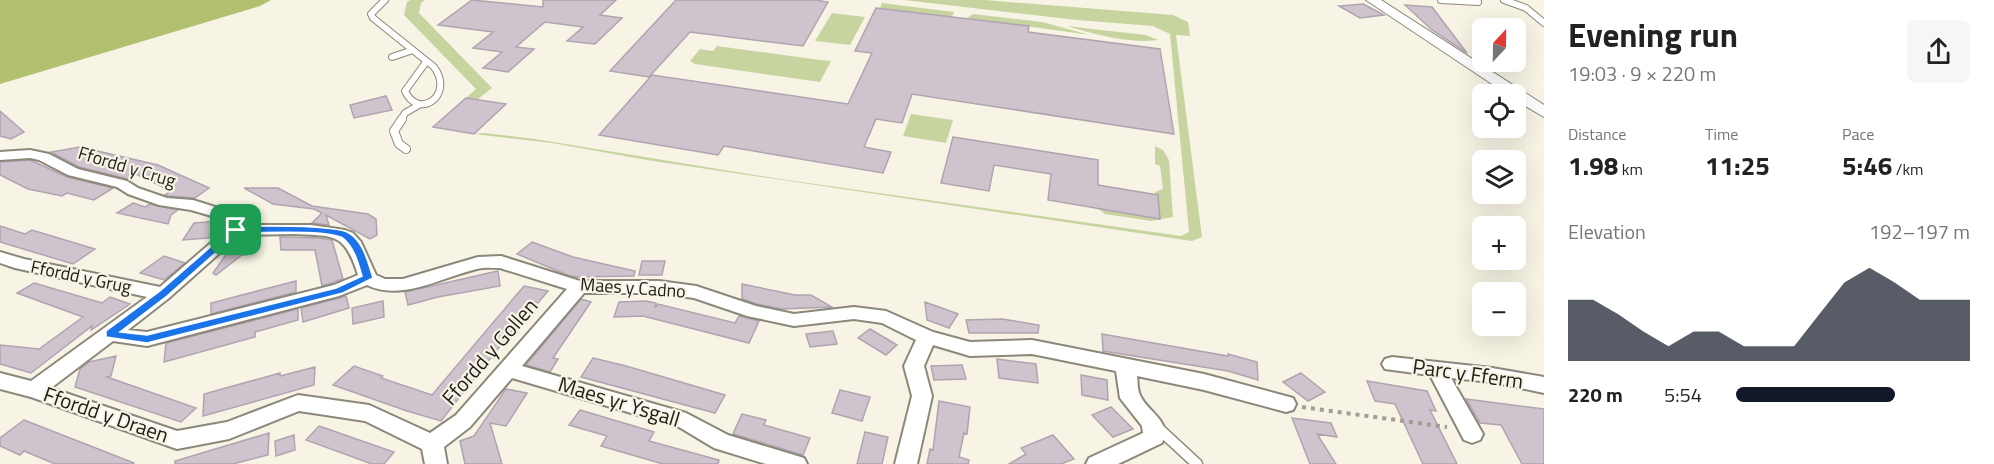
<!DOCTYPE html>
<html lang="en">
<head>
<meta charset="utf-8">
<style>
	:root { --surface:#fff; --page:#f6f6f6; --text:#222; --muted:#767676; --accent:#111827 }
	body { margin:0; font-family:"Titillium Web",sans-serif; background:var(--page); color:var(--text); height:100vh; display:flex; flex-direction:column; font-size:22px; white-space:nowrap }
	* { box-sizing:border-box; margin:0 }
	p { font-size:20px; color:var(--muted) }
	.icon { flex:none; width:33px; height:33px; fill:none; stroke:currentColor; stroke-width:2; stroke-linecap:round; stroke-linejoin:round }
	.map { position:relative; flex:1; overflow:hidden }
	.sheet { display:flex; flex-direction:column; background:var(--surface); width:450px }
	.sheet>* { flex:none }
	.needle { width:39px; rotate:22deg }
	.controls { position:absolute; left:1472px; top:18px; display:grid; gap:12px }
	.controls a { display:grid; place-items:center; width:54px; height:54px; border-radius:9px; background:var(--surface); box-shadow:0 6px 24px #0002; font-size:30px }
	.pin { position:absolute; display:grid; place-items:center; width:51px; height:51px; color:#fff; margin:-26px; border-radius:12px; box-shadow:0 3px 9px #0006 }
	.round { display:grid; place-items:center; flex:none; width:63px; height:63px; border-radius:9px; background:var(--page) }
	.head { display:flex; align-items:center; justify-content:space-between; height:102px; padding:0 24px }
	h1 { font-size:33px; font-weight:700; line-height:45px }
	.stats { display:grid; grid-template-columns:repeat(3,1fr); gap:9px; height:102px; padding:6px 24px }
	.stats div { display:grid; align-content:center }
	.stats b { font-size:26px; font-weight:700 }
	.stats small { font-size:16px; font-weight:400 }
	.stats p { font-size:16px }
	.chart { height:168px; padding:12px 24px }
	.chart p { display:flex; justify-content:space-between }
	.chart svg { width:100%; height:108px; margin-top:6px; fill:var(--accent); opacity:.7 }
	ul { padding:0 24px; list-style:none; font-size:20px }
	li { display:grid; grid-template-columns:96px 72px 1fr; align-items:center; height:45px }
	li i { height:15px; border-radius:8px; background:var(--accent) }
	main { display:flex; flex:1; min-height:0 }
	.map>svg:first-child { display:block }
</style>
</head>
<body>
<main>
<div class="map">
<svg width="1544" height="464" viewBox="0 0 1544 464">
	<rect width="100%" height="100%" fill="#f7f4e5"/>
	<!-- green -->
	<path fill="#c8d4a0" d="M 410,0 L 425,0 L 421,3 L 419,13 L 492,88 L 478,99 L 466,98 L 476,89 L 404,15 L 407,2 Z
		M 904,0 L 985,0 L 1173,15 L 1188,22 L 1190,36 L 1176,35 L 1202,237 L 1192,241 L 647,160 L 552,143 L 474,134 L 484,133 L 535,139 L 780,179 L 1181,236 L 1189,232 L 1170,34 L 1153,26 L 1077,20 Z
		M 882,3 L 954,12 L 952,17 L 880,8 Z
		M 832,13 L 865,17 L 850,45 L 815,41 Z
		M 973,14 L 1042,22 L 1090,35 L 967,18 Z
		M 1066,26 L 1146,35 L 1158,40 C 1127,44 1096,34 1066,26 Z
		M 717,46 L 820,60 L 831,61 L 820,82 L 695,64 L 690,61 L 700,49 L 713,51 Z
		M 911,114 L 953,120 L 946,143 L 903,136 Z
		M 1155,146 L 1163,150 L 1169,160 L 1173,217 L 1151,221 L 1105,214 L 1100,210 L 1074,202 L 1158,216 L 1155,192 L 1163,189 L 1160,166 L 1155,164 Z"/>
	<!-- forest -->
	<path fill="#b1c16f" d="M 0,0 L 271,0 L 260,6 L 0,84 Z"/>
	<!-- building -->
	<path fill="#cfc3ce" stroke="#afa4af" stroke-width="1.5" d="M 472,0 L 543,7 L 543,0 L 616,0 L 600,15 L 622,18 L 595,44 L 567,41 L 583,27 L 545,22 L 516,47 L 534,49 L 508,72 L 483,68 L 502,52 L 473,48 L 493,32 L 438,25 Z
		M 676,0 L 815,0 L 828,2 L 803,46 L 690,32 L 649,77 L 610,71 Z
		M 1363,4 L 1384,15 L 1360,18 L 1339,6 Z
		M 1405,5 L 1432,7 L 1467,53 L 1432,30 Z
		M 876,8 L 1029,26 L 1028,32 L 1160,49 L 1174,134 L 912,94 L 902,123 L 876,119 L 864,147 L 891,152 L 883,173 L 724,146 L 718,155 L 599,135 L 652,75 L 848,104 L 872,53 L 855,51 Z
		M 386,96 L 392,110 L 354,118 L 350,105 Z
		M 466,98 L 506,104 L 474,134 L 433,127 Z
		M 0,111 L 24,132 L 11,139 L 0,136 Z
		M 953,137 L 1098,160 L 1098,185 L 1158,195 L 1160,219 L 1048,200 L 1051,174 L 994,165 L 989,191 L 941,183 Z
		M 80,147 L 158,165 L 209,188 L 195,198 L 167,196 L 165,195 L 171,191 L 136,174 L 128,179 L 79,167 L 51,152 Z
		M 30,160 L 67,177 L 113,188 L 94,200 L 67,193 L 62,196 L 28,189 L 0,175 L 0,162 Z
		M 244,188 L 278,188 L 312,206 L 368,214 L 376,219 L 377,235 L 370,239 L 326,215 L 329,225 L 312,223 L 322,213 L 314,209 L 273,204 Z
		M 133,203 L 145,207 L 150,204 L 178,210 L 171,215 L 168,224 L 117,213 Z
		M 219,221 L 209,238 L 183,240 L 194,223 Z
		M 0,226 L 25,234 L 32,230 L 95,249 L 73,264 L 0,242 Z
		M 280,237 L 319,238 L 332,240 L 343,279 L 322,286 L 315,250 L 281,250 Z
		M 239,241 L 256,241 L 246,255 L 242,255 L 216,275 L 213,273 L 235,242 Z
		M 532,242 L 573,257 L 635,271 L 634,276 L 576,277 L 570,276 L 517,254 Z
		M 164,256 L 185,263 L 164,280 L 140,273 Z
		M 642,261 L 665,261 L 662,275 L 639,275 Z
		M 498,271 L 500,286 L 438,297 L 408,305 L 405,292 Z
		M 296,281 L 296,292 L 211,314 L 211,303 Z
		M 34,283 L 102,303 L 110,297 L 130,304 L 91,330 L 92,326 L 31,373 L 0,364 L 0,345 L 39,349 L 83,317 L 17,293 Z
		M 742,284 L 795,295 L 811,295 L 832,307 L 782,309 L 757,304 L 742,299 Z
		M 524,286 L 548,291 L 538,303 L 535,302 L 441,421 L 407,411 L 333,385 L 354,366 L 383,376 L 381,378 L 432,395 Z
		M 346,296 L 349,308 L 303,322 L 301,308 Z
		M 581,299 L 591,302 L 553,358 L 558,359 L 550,372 L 526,365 Z
		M 383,301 L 384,317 L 353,324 L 352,308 Z
		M 646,301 L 656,303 L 655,308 L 658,304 L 735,323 L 739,316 L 759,321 L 749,343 L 643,316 L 614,317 L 619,302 Z
		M 925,302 L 958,314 L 949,328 L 927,320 Z
		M 298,309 L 298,320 L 255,332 L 255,337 L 164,362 L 166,343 Z
		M 1002,319 L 1039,325 L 1038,333 L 969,333 L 966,320 Z
		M 870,329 L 897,345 L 886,355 L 858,338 Z
		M 833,331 L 837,344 L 810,347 L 806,334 Z
		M 1102,334 L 1228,356 L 1228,354 L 1257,362 L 1258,380 L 1228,371 L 1103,351 Z
		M 116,356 L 111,376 L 107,377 L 196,408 L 181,422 L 75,387 L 80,369 L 89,362 Z
		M 593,358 L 626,366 L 725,395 L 715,413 L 581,377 Z
		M 997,359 L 1036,364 L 1038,383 L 999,378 Z
		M 962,365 L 966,379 L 934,380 L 931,366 Z
		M 315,367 L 314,385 L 203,416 L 204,394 L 280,373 L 280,376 Z
		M 1301,373 L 1325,392 L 1308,401 L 1283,382 Z
		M 1081,375 L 1107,380 L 1108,400 L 1082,395 Z
		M 1367,381 L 1427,391 L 1436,411 L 1430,410 L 1457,464 L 1423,464 L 1395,404 L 1375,401 Z
		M 506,389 L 527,393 L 506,426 L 490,423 L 502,464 L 465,464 L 460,441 L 474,436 Z
		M 840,390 L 870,397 L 862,421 L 832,413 Z
		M 1466,399 L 1544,409 L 1544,464 L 1522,464 L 1501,425 L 1480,423 Z
		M 939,401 L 970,407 L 967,434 L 964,433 L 959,457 L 969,460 L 968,464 L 927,464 L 930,449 L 933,450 Z
		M 1111,407 L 1133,429 L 1113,437 L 1092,415 Z
		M 580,410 L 654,432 L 649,441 L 719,460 L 718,464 L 663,464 L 601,446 L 607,436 L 569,425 Z
		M 742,414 L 766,420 L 764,425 L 810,438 L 803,455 L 733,434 Z
		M 1292,418 L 1331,423 L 1337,437 L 1317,434 L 1336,464 L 1310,464 Z
		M 24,420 L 134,463 L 134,464 L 55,464 L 24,451 L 20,455 L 0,446 L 0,438 Z
		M 319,426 L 394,452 L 384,464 L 372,464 L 306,440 Z
		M 865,432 L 888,437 L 882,464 L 857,464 Z
		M 269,433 L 268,455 L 233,464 L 175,464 L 175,461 Z
		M 294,435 L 295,450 L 276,456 L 275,441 Z
		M 1053,435 L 1074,459 L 1061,464 L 1009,464 L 1026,454 L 1021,448 Z"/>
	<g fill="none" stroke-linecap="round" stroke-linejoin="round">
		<defs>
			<path id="service-far2" d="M 385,0 L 371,14 L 373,18 L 434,67 C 455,96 418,120 405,91 L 426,62
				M 1441,0 L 1478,2
				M 1504,0 L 1526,8 L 1544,23
				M 392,57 L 413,50
				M 401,120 L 405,113 L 419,105"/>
			<path id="service-far1" d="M 402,119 L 394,131 L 399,144 L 406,149"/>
			<path id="service" d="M 1157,427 L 1197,464"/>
			<path id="minor" d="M 30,150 L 49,154 L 78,169 L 127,181 L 138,188 L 167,198 L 193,200 L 234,213 L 241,225 L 311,225 L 345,230 L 353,233 L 361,242 L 376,275 L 385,279 L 403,279 L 478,257 L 501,256 L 580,281 L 659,281 L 696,286 L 756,306 L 794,314 L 854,307 L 886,311 L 933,332 L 970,342 L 1032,340 L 1204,374 L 1293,398 L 1296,404 L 1293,410 L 1286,412 L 1204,390 L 1137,376 C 1138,381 1137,389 1140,395 C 1147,412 1173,421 1162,443 L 1118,464 L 1086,464 L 1089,458 L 1143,433 L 1142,426 L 1120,398 L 1116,371 L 1032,354 L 970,356 L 933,345 L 924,366 L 932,396 L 917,464 L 895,464 L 912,396 L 904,366 L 916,340 L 882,323 L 854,319 L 794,326 L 747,316 L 694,298 L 659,293 L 584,293 L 522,366 L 686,413 L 728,435 L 804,458 L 807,464 L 766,464 L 714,448 L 679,427 L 512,378 L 470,427 L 444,447 L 447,464 L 425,464 L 422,449 L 365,421 L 299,411 L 229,439 L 177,449 L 31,397 L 0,389 L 0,373 L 31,381 L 147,297 L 15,268 L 0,263 L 0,252 L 24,259 L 160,287 L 227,229 L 222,219 L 191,210 L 159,205 L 128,194 L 117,187 L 68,175 L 39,160 L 30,158 L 0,160 L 0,152 ZM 294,234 C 335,236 345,233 358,275 L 334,285 L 147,332 L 128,330 L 169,298 L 240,235 ZM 500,268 L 567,289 L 456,415 L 430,433 L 369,405 L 298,395 L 227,422 L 177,431 L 51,388 L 113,341 L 147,346 L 339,296 L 367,285 C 402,302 442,277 477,269 C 484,267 492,268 500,268 Z
				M 1392,357 L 1492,368 L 1544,377 L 1544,393 L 1492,382 L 1451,378 L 1483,434 L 1480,440 L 1472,443 L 1464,440 L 1430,375 L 1385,369 L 1382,364 L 1385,359 Z"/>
			<path id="tertiary" d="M 1366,0 L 1381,0 L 1544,105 L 1544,117 L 1515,100 L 1515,94 L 1507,94 Z"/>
		</defs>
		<!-- service-far2 casing -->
		<use href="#service-far2" stroke="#8b887a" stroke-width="8"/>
		<!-- service-far1 casing -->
		<use href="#service-far1" stroke="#8b887a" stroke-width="10"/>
		<!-- service casing -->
		<use href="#service" stroke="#8b887a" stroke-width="13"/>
		<!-- minor casing -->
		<use href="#minor" stroke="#8b887a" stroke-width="4"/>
		<!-- tertiary casing -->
		<use href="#tertiary" stroke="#8b887a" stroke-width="2"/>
		<!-- path -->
		<path stroke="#a09d92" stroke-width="4" stroke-dasharray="4 5" stroke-linecap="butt" d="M 1302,407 L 1447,427"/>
		<!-- service-far2 -->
		<use href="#service-far2" stroke="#fff" stroke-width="6"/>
		<!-- service-far1 -->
		<use href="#service-far1" stroke="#fff" stroke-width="8"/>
		<!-- service -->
		<use href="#service" stroke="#fff" stroke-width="10"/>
		<!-- minor -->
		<use href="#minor" fill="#fff" fill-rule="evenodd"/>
		<!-- tertiary -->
		<use href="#tertiary" fill="#fff" fill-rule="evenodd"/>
	</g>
	<!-- route -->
	<path fill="#1a73e8" stroke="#fff" stroke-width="1.5" fill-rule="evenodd" d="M 232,228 C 249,225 336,225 349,233 C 364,242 368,263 373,278 L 343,293 L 147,343 L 106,337 L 106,331 L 160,291 ZM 238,233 C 257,233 333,229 344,239 C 355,249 358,263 362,276 L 336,288 L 147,335 L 120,332 L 167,296 Z"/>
	<g text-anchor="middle" stroke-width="4.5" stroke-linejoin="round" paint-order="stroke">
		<!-- street labels -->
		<g font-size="18" fill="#21201a" stroke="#f7f4e5">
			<text transform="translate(127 167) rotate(17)" y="6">Ffordd y Crug</text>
			<text transform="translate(81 277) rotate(12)" y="6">Ffordd y Grug</text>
			<text transform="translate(633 288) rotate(4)" y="6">Maes y Cadno</text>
		</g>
		<!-- near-street labels -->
		<g font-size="21" fill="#21201a" stroke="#f7f4e5">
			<text transform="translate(490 352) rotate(-49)" y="7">Ffordd y Gollen</text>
			<text transform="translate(1468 374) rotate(8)" y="7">Parc y Fferm</text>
			<text transform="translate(619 402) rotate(17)" y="7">Maes yr Ysgall</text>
			<text transform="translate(106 415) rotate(19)" y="7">Ffordd y Draen</text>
		</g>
	</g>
</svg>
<div class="controls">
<a><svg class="needle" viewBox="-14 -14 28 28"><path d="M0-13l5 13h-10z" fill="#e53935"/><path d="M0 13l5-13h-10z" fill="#767676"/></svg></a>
<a><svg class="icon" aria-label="locate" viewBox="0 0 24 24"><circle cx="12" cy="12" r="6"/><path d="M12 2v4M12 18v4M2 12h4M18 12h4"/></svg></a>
<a><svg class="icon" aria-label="layers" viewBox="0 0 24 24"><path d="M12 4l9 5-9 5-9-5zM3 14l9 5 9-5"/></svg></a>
<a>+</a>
<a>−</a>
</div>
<div class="pin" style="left:236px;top:230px;background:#1e9e55"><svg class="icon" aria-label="arrive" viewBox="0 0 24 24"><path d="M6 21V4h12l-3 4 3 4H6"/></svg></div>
</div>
<section class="sheet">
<div class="head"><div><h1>Evening run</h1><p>19:03 · 9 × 220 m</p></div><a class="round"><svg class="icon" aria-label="share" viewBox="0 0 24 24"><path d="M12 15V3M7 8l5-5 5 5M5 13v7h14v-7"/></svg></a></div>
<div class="stats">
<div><p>Distance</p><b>1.98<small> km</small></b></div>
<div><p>Time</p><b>11:25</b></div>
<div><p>Pace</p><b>5:46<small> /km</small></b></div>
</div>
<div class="chart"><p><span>Elevation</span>192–197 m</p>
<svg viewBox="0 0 160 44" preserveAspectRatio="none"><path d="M0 44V19L10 19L20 25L30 32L40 38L50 32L60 32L70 38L80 38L90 38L100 25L110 12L120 6L130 12L140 19L150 19L160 19V44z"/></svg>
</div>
<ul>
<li><b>220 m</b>5:54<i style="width:68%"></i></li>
</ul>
</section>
</main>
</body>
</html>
